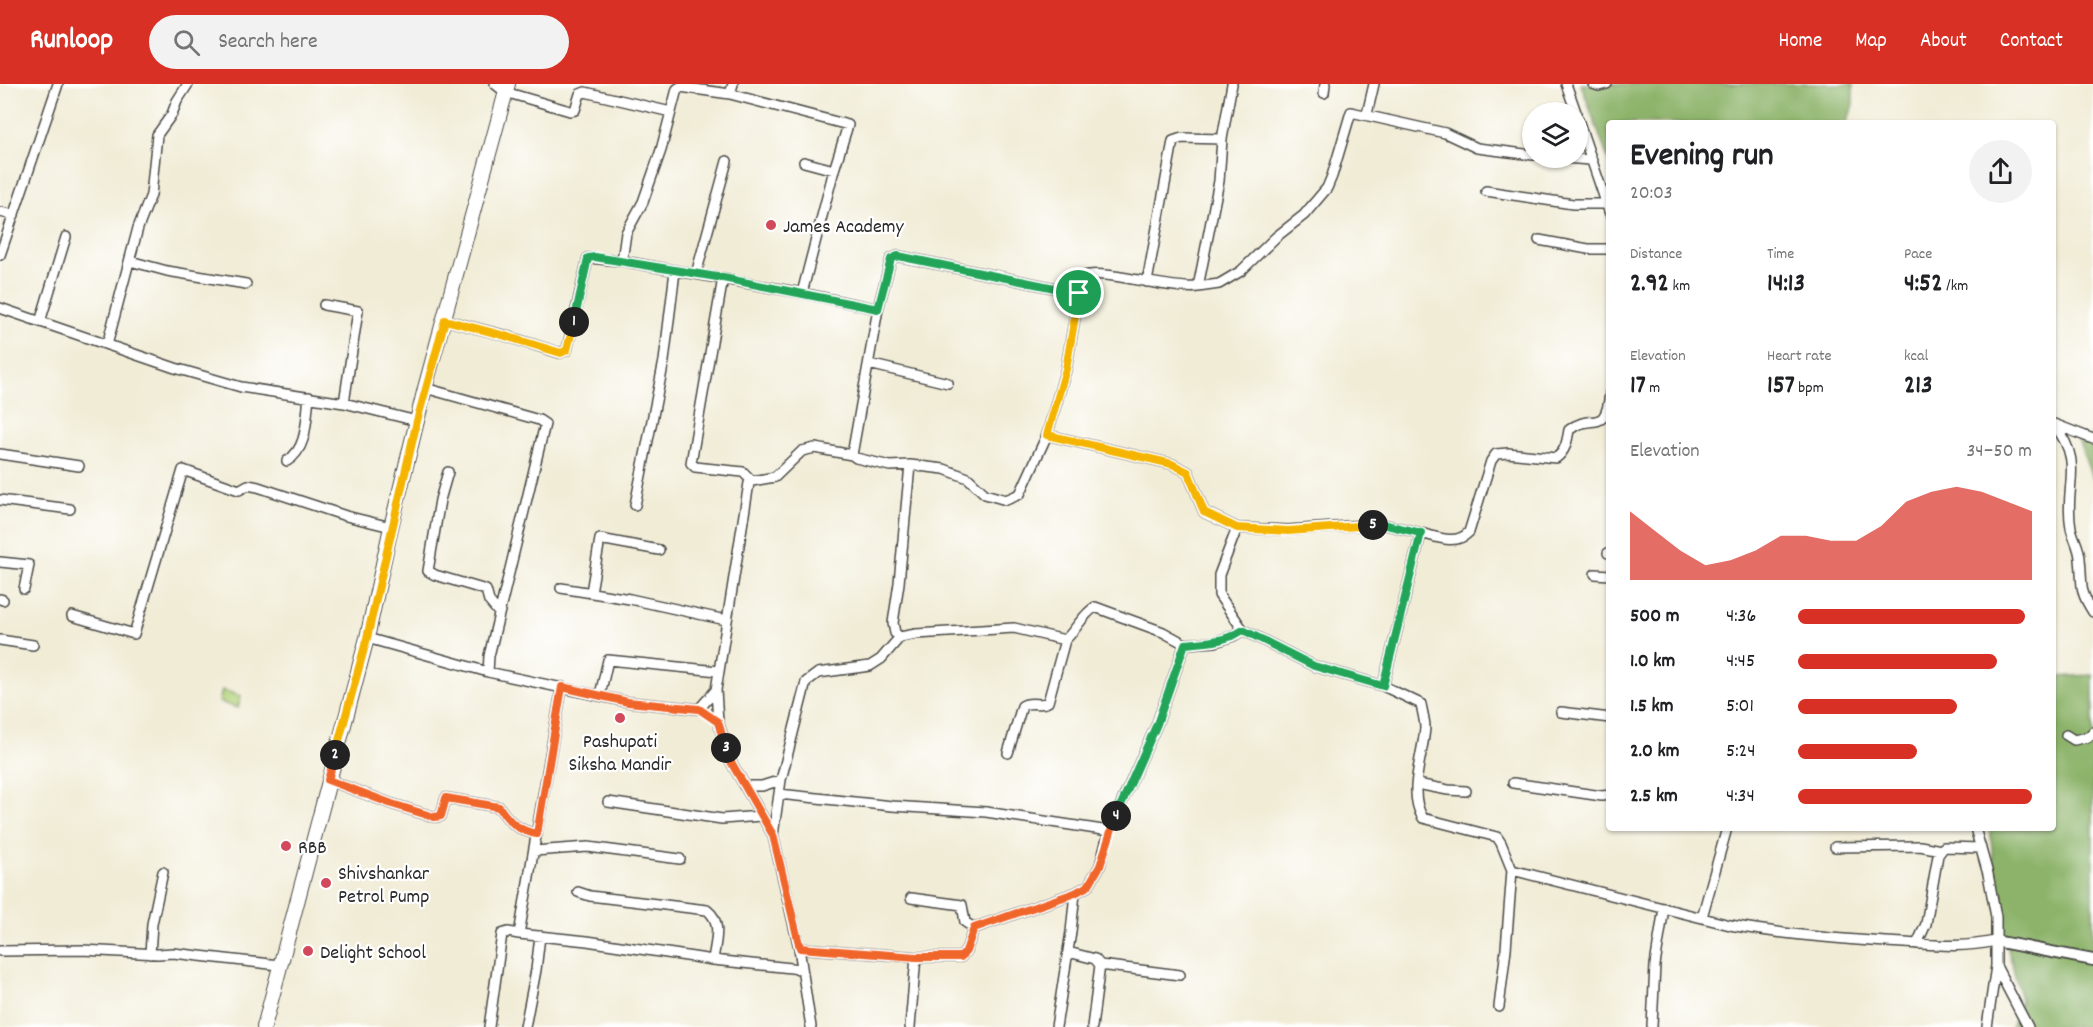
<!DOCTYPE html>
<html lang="en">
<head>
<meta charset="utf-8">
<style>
	:root { --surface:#fff; --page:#f2f2f2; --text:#202124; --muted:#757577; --accent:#d93025 }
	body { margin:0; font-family:Dekko,sans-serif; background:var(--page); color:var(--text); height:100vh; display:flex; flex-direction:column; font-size:22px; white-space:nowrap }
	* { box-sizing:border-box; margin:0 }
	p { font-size:20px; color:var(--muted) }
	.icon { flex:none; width:33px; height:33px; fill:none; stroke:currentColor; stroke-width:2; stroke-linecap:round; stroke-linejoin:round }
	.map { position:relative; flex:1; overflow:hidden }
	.side { position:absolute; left:1606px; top:36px; width:450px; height:711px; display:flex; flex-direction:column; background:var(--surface); border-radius:6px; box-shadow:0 2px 4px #0004 }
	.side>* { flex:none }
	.controls { position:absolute; left:1522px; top:18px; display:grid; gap:12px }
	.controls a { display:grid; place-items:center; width:66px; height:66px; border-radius:50%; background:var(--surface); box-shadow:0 2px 4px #0004; font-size:30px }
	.pin { position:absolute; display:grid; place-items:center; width:51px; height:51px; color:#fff; margin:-26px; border:3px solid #fff; border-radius:50%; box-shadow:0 2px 6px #0007 }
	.km { position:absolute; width:30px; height:30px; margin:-15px; border-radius:50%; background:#222; color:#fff; font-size:16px; line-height:30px; text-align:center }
	.round { display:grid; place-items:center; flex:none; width:63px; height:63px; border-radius:32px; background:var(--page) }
	.head { display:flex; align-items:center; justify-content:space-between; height:102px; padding:0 24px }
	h1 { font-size:33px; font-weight:800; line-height:45px }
	.figures { display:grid; grid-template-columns:repeat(3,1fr); gap:9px; height:102px; padding:6px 24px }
	.figures div { display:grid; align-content:center }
	.figures b { font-size:26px; font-weight:800 }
	.figures small { font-size:16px; font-weight:400 }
	.figures p { font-size:16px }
	.chart { height:168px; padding:12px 24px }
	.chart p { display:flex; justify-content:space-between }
	.chart svg { width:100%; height:108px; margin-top:6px; fill:var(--accent); opacity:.7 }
	ul { padding:0 24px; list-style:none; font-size:20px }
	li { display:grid; grid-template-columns:96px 72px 1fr; align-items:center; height:45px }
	li i { height:15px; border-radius:8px; background:var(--accent) }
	header { display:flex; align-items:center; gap:36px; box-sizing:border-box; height:84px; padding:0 30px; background:var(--accent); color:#fff }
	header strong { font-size:28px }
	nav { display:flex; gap:33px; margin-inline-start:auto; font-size:21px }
	.search { width:420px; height:54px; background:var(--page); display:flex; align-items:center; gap:15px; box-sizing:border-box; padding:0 21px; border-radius:33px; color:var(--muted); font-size:22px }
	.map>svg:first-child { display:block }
</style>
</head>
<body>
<header>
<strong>Runloop</strong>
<div class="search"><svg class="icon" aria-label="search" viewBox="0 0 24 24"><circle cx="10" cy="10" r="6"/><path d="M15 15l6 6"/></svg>Search here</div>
<nav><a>Home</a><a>Map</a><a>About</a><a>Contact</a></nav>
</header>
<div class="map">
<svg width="2093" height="943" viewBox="0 0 2093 943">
	<rect width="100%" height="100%" fill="#fff"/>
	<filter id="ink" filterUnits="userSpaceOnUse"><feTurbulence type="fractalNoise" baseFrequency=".0167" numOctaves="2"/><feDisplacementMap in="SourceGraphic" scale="12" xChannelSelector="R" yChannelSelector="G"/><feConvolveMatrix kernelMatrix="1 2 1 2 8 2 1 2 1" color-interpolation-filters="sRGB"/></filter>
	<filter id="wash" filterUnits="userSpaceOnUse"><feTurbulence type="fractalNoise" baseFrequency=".008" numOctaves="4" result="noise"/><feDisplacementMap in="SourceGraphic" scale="24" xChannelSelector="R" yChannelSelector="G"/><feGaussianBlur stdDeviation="1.35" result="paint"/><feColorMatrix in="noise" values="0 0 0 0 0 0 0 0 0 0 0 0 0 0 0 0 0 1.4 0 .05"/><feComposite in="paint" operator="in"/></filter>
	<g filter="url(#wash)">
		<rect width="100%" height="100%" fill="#f1ecd6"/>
		<!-- green -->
		<path fill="#b1d179" stroke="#6e7e52" stroke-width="1.5" d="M 222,606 L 241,612 L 238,624 L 219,618 Z"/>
		<!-- forest -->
		<path fill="#8cb369" stroke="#5c6f4a" stroke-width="1.5" d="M 1581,0 L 1853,0 L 1853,23 L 1846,39 L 1610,39 L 1609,78 Z
			M 2077,353 L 2093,353 L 2093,396 Z
			M 2093,591 L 2093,943 L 2011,943 L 2021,916 L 1998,825 L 1990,744 L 2054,744 L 2054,593 Z"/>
	</g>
	<g filter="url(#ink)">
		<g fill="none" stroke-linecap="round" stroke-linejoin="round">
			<defs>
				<path id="minor" d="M 495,0 L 505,8 L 570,27 L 575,26 L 580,10 L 585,8 L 671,28
					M 733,0 L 730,10 L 848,41 L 834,86 L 802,209 L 878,225
					M 1566,0 L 1576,28
					M 1593,0 L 1599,2 L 1607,0
					M 1324,9 L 1325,0
					M 1367,30 L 1374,0
					M 1578,36 L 1610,130
					M 1564,74 L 1590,76
					M 804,78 L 834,86
					M 1486,107 L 1573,120 L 1606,120
					M 0,128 L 14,131
					M 1539,156 L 1588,165 L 1610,165
					M 0,171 L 58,0
					M 898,172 L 1079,209 L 1066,285 L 1047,351 L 1020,410 L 1006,416 L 985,410 L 968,394 L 944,385 L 910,381 L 890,382 L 856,374 L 852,371 L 878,225 L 891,175 Z
					M 130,177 L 167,187 L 246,200
					M 622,177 L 626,149 L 643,118 L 661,66 L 677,5 L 680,3 L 730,10
					M 696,190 L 727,77
					M 723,194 L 691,379 L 695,383 L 743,388 L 752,397
					M 1147,198 L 1173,57 L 1182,54 L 1222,55
					M 1198,203 L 1219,200 L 1241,187 L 1276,153 L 1304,131 L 1327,104 L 1332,92 L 1351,28 L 1445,49 L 1477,64 L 1533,71
					M 1079,209 L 1083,193 C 1100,183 1172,207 1198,203 L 1219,97 L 1222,55 L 1232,0
					M 324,221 L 358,227 L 344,319
					M 0,224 L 175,284 L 241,303 L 344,319 L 417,337
					M 445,236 L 503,251 L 560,269 L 567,266 L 588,174 L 622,177 L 802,209
					M 40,238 L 66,153
					M 107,261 L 138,144 L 151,111 L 157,51 L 172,30 L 177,17 L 188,0
					M 869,280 L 948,299
					M 425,304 L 539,336 L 545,340 L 489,572 L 488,588
					M 2054,340 L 2093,355
					M 2054,341 C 2086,380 2063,402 2071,444 C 2073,454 2080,464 2080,475 C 2083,501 2078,505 2093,528
					M 1047,351 L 1172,380 L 1188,388 L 1204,428 L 1237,444
					M 0,370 L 79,382
					M 287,377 C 308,365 306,334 309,313
					M 448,388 L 440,416 L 428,487 L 435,491 L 486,506 L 489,517 L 499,529
					M 0,416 L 70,425
					M 635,421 L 664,277 L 675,187
					M 1608,469 L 1610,469
					M 0,478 L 29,481 L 24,505
					M 1595,490 L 1610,491
					M 561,504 L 630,515 L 726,536
					M 591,508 L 600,455 L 659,466
					M 0,515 L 3,516
					M 72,532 L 134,550 L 183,386 L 239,406 L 248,401 L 258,403 L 346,432 L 391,443
					M 1243,546 L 1219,511 L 1219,491 L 1237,444 L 1288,446 L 1382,440 L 1421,449
					M 900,553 L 895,549 L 893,539 L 899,499 L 910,381
					M 367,554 L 488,588 L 628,618 L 699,625 L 716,606 L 749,399 L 752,397 L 775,393 L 802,367 L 815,364 L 852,371
					M 0,556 L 33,561
					M 1383,602 L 1421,449 C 1437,453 1456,462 1469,448 L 1491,377 L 1496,370 L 1508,369 L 1556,374 C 1566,367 1567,357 1569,346 C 1593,327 1605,353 1610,309
					M 562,603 L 519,850 L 587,857 L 713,876 L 801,885
					M 716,606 L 718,638 L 731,678 L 773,751 L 799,864
					M 600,611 L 608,576 L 718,587
					M 1561,628 L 1610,634
					M 2066,651 L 2074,656 L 2088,653 L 2093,648
					M 1008,669 L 1022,622 C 1031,616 1040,623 1048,618 L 1065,556
					M 328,696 L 392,720 L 434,733 L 441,732 L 446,714 L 499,723 C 509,738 519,747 537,750
					M 1513,699 L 1602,712 L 1610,711
					M 1417,700 L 1448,706 L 1466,707
					M 744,702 L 762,702 L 781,696
					M 779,710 L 892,722 L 986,728 L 1109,747
					M 608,718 L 722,735 L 761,732
					M 1975,744 L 1988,790 L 1996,833 L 1996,882 L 2028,943
					M 773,751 L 781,696 L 806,598 L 818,589 L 870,582 L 881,575 L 900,553 L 916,550 L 1014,544 L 1065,556 C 1077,545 1082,531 1095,523 L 1163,548 L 1185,560 L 1215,558 L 1233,552 L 1243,546 L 1314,582 L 1383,602 L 1421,620 C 1422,627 1425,636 1425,644 C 1423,672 1407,709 1423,734 L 1497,753 L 1501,759 L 1512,786 L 1730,841 C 1787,851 1845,856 1904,859 C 1935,861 1964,864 1995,857
					M 1835,763 L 1920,762 L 1941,766
					M 534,767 L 588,763 L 680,775
					M 578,808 L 590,812 L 707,826 C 723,838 715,859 713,876
					M 911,814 L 962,821 L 965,838 L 974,844
					M 1702,833 L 1727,744
					M 1917,860 L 1926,840 L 1938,771 L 1944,763 L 1981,764
					M 0,867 L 82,866 L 158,870 L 173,869 L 279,881
					M 1068,868 L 1095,875 L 1100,881 L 1092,943
					M 150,870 L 152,840 L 163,788
					M 1100,881 L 1180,891
					M 1499,923 L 1506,865 L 1512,786
					M 1652,942 L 1655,881 L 1664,824
					M 489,943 L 502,850 L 508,848 L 519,850
					M 525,943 L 536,886 L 540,852
					M 811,943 L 799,864 L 916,873 L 961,873 L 966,867 L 974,844 L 1075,809 L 1088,802 L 1100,782 L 1109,747 L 1157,640 L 1185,560
					M 910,943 L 916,873
					M 1056,943 L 1071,848 L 1075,809
					M 1987,943 L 1996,882"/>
				<path id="tertiary" d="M 1995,857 L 2093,876"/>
				<path id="primary" d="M 264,943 L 367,554 L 391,443 L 425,304 L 508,0"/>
			</defs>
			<!-- minor casing -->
			<use href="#minor" stroke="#494845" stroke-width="12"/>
			<!-- tertiary casing -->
			<use href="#tertiary" stroke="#494845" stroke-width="14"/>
			<!-- primary casing -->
			<use href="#primary" stroke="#494845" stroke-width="16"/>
			<!-- minor -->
			<use href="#minor" stroke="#fff" stroke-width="9"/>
			<!-- tertiary -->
			<use href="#tertiary" stroke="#fff" stroke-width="10"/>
			<!-- primary -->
			<use href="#primary" stroke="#fff" stroke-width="14"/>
		</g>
	</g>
	<g fill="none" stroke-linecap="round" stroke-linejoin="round" filter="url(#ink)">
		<defs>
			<path id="split-1" d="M 574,238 L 588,174 L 595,173 L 723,194 L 878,225 L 891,175 L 898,172 L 1079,209"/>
			<path id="split-2" d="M 335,671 L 367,554 L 417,337 L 445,236 L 502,251 L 561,269 L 567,266 L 574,238"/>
			<path id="split-3" d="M 335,671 L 328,696 L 392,720 L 434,733 L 441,732 L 446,714 L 499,723 C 509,738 519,747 537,750 L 562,603 L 628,618 L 699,625 L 718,638 L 726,664"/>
			<path id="split-4" d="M 726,664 L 731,678 L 773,751 L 800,864 L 916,873 L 961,873 L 966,867 L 974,844 L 1075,809 L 1088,802 L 1100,782 L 1116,732"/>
			<path id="split-5" d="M 1116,732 L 1157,640 L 1185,560 C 1206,558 1225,558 1243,546 L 1314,582 L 1383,602 L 1421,449 L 1382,440 L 1373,441"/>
			<path id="split-6" d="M 1079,209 L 1066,285 L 1047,351 L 1172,380 L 1188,388 L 1204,428 L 1237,444 L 1288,447 L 1373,441"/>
		</defs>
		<!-- split-1 casing -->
		<use href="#split-1" stroke="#fff" stroke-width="12"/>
		<!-- split-2 casing -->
		<use href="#split-2" stroke="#fff" stroke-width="12"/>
		<!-- split-3 casing -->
		<use href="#split-3" stroke="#fff" stroke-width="12"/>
		<!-- split-4 casing -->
		<use href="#split-4" stroke="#fff" stroke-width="12"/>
		<!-- split-5 casing -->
		<use href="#split-5" stroke="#fff" stroke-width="12"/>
		<!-- split-6 casing -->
		<use href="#split-6" stroke="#fff" stroke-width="12"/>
		<!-- split-1 -->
		<use href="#split-1" stroke="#22a559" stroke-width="8"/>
		<!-- split-2 -->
		<use href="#split-2" stroke="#f5b400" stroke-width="8"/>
		<!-- split-3 -->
		<use href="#split-3" stroke="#f0652b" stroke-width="8"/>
		<!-- split-4 -->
		<use href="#split-4" stroke="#f0652b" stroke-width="8"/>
		<!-- split-5 -->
		<use href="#split-5" stroke="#22a559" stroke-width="8"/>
		<!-- split-6 -->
		<use href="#split-6" stroke="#f5b400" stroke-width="8"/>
	</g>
	<!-- markers -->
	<g fill="#d1495b" stroke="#fff" stroke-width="2">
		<circle cx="771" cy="141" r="6"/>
		<circle cx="620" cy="634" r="6"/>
		<circle cx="286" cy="762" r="6"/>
		<circle cx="326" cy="799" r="6"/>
		<circle cx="308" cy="867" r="6"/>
	</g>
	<g text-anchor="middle" stroke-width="4.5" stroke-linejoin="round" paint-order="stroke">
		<!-- poi labels -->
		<g font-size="20" fill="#2b2b2b" stroke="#fff" text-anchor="start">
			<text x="783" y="148">James Academy</text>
			<text x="620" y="663" text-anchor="middle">Pashupati<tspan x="620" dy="23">Siksha Mandir</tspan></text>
			<text x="298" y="769">RBB</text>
			<text x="338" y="795">Shivshankar<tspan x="338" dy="23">Petrol Pump</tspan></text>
			<text x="320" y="874">Delight School</text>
		</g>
	</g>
</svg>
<div class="controls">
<a><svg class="icon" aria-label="layers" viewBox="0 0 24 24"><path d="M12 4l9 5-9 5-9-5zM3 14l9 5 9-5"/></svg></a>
</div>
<div class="pin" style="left:1079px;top:209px;background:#1e9e55"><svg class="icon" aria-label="arrive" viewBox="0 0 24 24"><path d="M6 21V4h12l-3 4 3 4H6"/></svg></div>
<b class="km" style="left:574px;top:238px">1</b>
<b class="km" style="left:335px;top:671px">2</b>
<b class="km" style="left:726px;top:664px">3</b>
<b class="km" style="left:1116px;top:732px">4</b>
<b class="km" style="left:1373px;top:441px">5</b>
<section class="side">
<div class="head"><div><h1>Evening run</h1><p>20:03</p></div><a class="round"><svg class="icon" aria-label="share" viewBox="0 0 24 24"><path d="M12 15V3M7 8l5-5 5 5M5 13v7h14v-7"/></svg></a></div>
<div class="figures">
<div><p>Distance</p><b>2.92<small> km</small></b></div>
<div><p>Time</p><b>14:13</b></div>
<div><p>Pace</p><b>4:52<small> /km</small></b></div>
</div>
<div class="figures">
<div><p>Elevation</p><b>17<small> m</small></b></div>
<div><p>Heart rate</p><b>157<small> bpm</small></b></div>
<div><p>kcal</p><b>213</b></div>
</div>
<div class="chart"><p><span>Elevation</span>34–50 m</p>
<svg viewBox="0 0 160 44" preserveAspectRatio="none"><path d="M0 44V16L10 24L20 32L30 38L40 36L50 32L60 26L70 26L80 28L90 28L100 22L110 12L120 8L130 6L140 8L150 12L160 16V44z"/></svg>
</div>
<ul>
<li><b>500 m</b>4:36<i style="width:97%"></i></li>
<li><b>1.0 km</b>4:45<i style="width:85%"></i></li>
<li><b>1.5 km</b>5:01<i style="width:68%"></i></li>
<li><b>2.0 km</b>5:24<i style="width:51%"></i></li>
<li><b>2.5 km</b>4:34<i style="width:100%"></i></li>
</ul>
</section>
</div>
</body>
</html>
